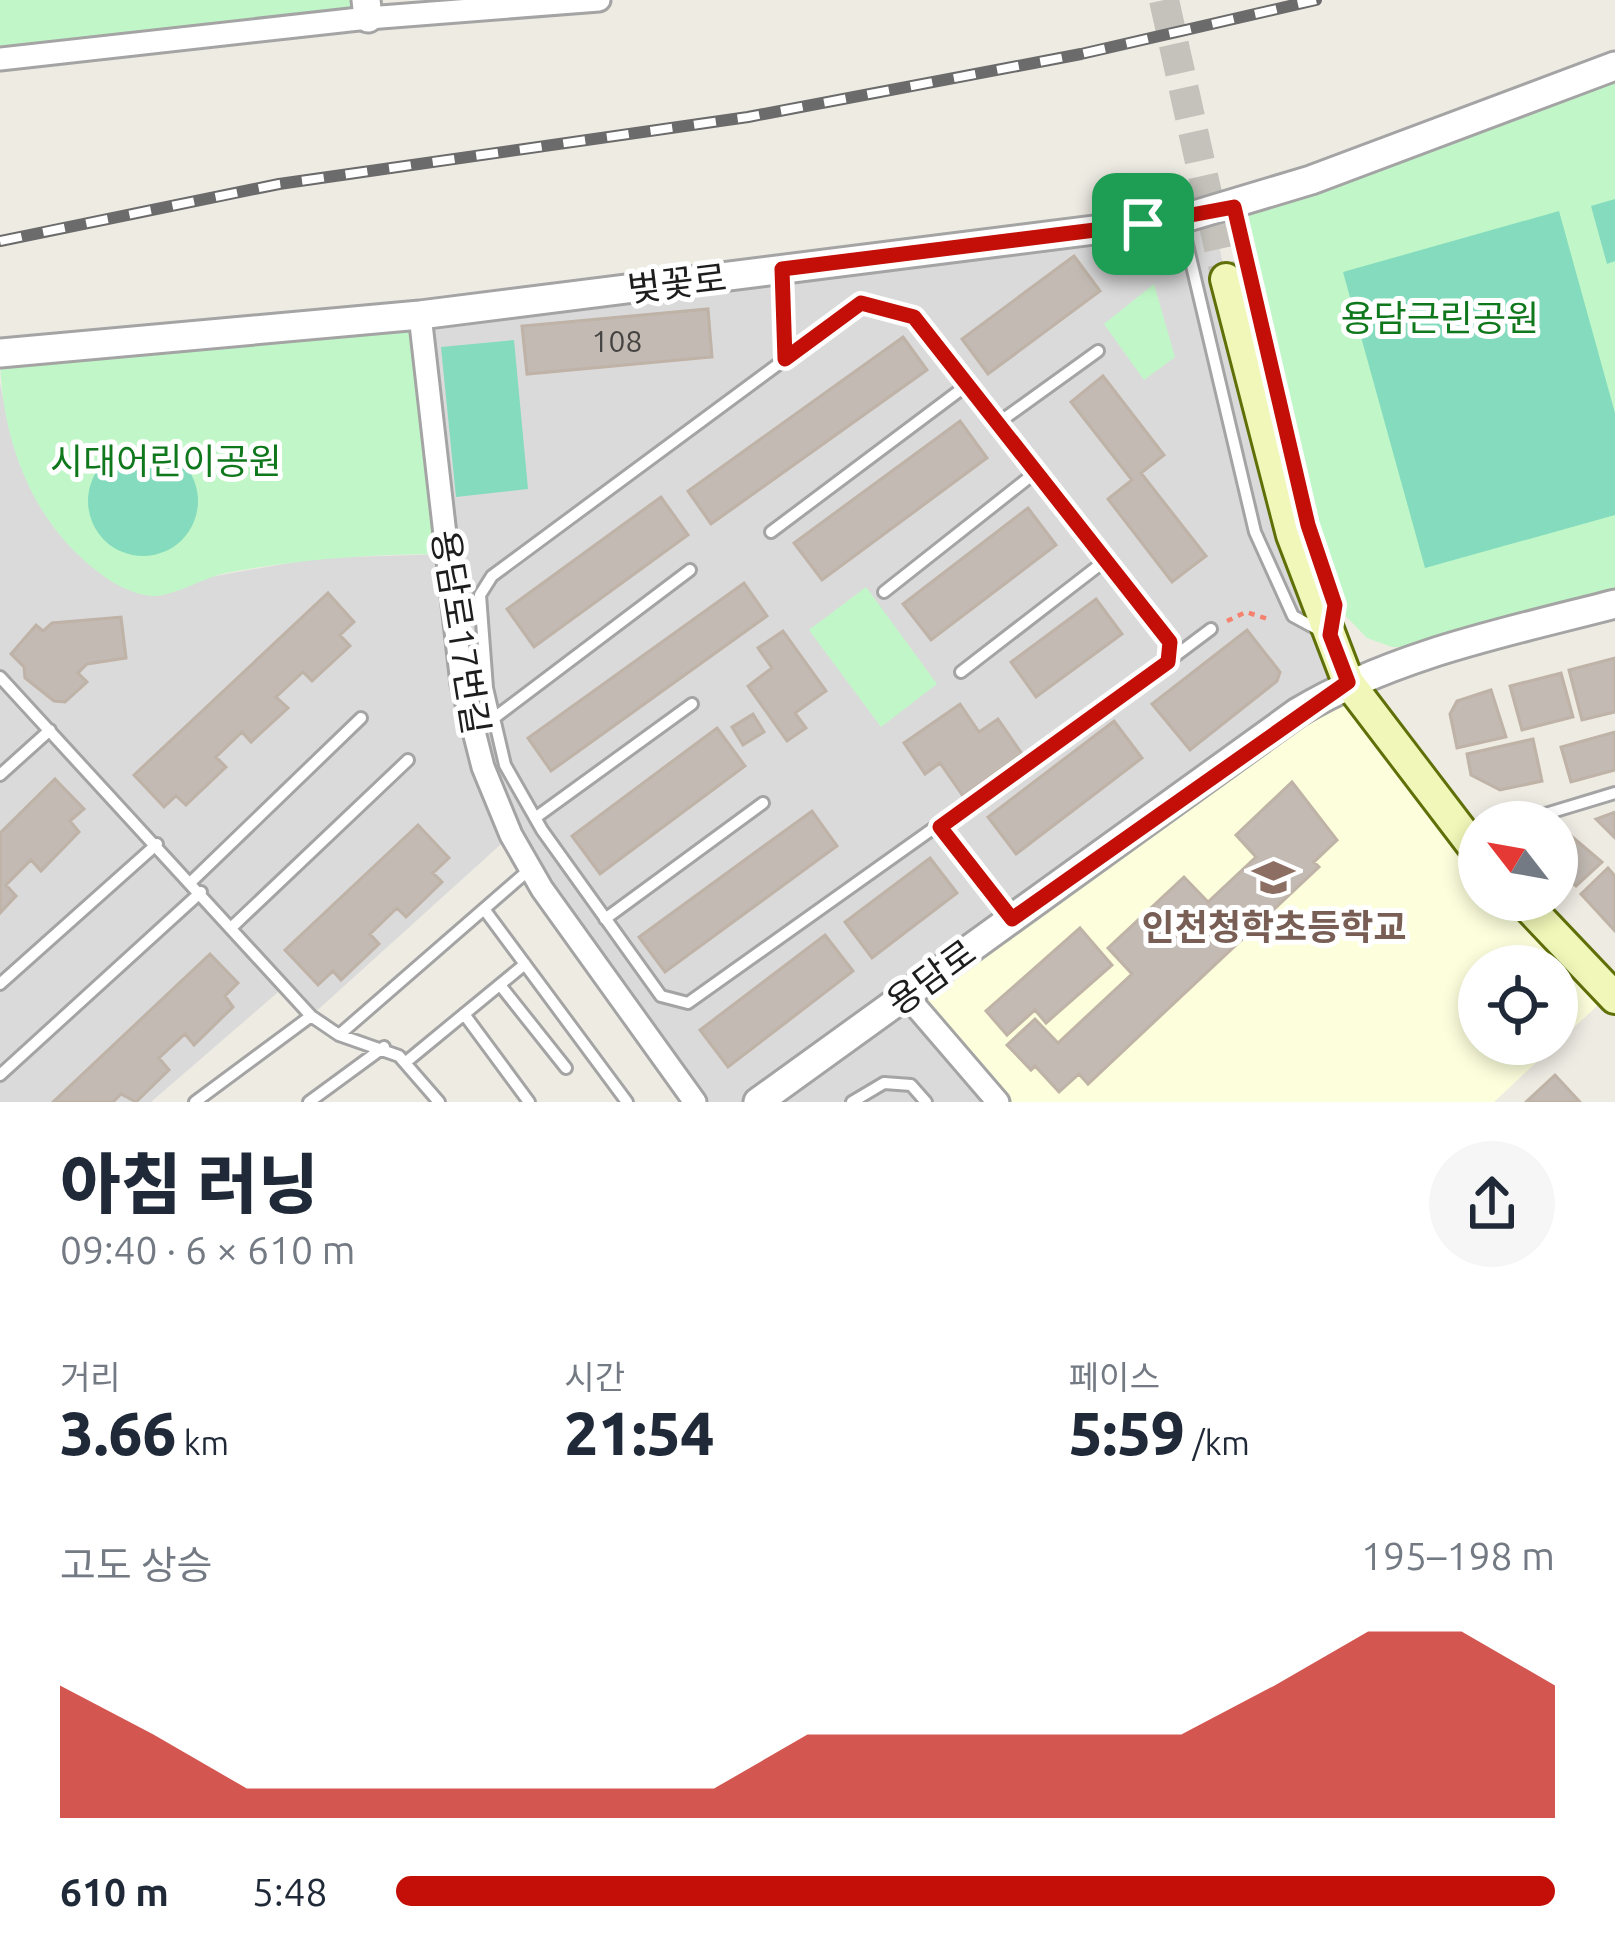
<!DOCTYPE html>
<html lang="ko">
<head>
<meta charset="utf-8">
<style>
	:root { --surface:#fff; --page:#f6f6f7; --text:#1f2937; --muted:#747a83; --accent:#c30f07 }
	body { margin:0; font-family:Ubuntu,"Noto Sans KR",sans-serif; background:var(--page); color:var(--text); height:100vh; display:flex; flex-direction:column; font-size:45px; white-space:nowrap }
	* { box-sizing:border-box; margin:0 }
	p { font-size:39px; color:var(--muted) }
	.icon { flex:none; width:66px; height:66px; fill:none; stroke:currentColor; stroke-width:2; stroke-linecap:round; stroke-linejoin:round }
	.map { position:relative; height:1102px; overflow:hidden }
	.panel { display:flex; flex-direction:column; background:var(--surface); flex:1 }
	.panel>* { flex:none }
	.needle { width:78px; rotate:301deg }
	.buttons { position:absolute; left:1458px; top:801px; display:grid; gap:24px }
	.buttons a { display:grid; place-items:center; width:120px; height:120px; border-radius:50%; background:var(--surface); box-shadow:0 6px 18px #0003; font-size:60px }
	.pin { position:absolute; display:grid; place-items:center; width:102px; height:102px; color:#fff; margin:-51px; border-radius:24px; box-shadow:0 6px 18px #0006 }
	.round { display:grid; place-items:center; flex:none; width:126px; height:126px; border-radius:63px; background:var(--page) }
	.overview { display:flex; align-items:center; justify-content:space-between; height:204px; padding:0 60px }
	h1 { font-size:66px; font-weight:800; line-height:90px }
	.stats { display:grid; grid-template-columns:repeat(3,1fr); gap:18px; height:204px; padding:12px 60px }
	.stats div { display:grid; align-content:center }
	.stats b { font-size:60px; font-weight:800 }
	.stats small { font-size:33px; font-weight:400 }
	.stats p { font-size:33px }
	.chart { height:336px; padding:24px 60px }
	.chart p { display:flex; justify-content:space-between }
	.chart svg { width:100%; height:216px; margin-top:12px; fill:var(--accent); opacity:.7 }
	ul { padding:0 60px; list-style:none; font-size:39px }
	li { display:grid; grid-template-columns:192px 144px 1fr; align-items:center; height:90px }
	li i { height:30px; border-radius:15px; background:var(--accent) }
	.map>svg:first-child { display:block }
</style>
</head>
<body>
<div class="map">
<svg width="1615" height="1102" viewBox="0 0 1615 1102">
	<rect width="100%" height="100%" fill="#eeebe3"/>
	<!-- residential -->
	<path fill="#dbdada" d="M 1212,212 L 1226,279 L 1348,682 L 1000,1102 L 695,1102 L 510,836 L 311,1016 L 284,987 L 151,1102 L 0,1102 L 0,384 L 20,466 L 155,596 L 199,579 L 317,558 L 447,554 L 420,315 Z"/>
	<!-- education -->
	<path fill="#fcfedc" d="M 1348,682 L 1479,854 L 1479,900 L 1522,900 L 1610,994 L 1557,1043 L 1557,966 L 1479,966 L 1479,1044 L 1556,1044 L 1494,1102 L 998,1102 L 906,995 Z"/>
	<!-- park -->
	<path fill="#c1f7c8" d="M 0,0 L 366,0 L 368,18 L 0,59 Z
		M 1615,66 L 1615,604 L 1449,648 L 1392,647 L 1367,638 L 1335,605 L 1308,525 L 1234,207 Z
		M 1154,284 L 1175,357 L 1144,380 L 1104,324 Z
		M 420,315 L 447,554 C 372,554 300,559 226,573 C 203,578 178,594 156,596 C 140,597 117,586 105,577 C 33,527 0,439 0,353 Z
		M 866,587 L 937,684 L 881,727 L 809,630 Z"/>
	<!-- pitch -->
	<path fill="#84dbbd" d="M 1615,199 L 1615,261 L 1607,264 L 1591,206 Z
		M 1559,211 L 1615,413 L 1615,515 L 1425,568 L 1343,272 Z
		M 514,340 L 528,489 L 456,497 L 441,347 Z
		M88 501a55 55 0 1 1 110 0a55 55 0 1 1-110 0Z"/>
	<!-- building -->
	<path fill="#c2bab3" stroke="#bfb2a6" stroke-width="3" d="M 1074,256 L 1100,291 L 988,374 L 962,339 Z
		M 708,309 L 712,357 L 527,374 L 522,326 Z
		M 903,337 L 927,370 L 711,524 L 688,491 Z
		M 1103,376 L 1164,455 L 1141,473 L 1206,556 L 1172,582 L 1108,499 L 1132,480 L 1071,402 Z
		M 960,421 L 987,458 L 822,580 L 794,543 Z
		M 661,497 L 688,535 L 534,647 L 507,609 Z
		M 1028,508 L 1056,545 L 931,640 L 903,604 Z
		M 744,583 L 767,616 L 551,771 L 528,738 Z
		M 328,593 L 354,622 L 340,635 L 350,646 L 312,681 L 303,672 L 276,697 L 288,708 L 251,742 L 242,732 L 216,757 L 226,767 L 186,805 L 176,796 L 164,807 L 134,775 Z
		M 1096,599 L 1122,634 L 1036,697 L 1011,662 Z
		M 121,617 L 126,658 L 87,664 L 78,673 L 87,682 L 65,702 L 54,701 L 25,678 L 24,667 L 11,654 L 36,625 L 43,631 L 52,623 Z
		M 1247,630 L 1280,672 L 1277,681 L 1190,750 L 1152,704 Z
		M 783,631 L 826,691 L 795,713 L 806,728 L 787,741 L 748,686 L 772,668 L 758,648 Z
		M 1615,658 L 1615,712 L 1582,720 L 1569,670 Z
		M 1561,673 L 1573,717 L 1522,730 L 1510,686 Z
		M 1491,690 L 1506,737 L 1457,748 L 1450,714 L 1457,701 Z
		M 960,704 L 979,732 L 998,719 L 1022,754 L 963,796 L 940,763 L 925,774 L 904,743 Z
		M 753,714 L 764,732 L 743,745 L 732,727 Z
		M 1114,721 L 1142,758 L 1016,854 L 988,817 Z
		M 717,728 L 745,766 L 600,874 L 572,836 Z
		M 1615,732 L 1615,770 L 1571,782 L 1561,747 Z
		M 1533,739 L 1542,781 L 1500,790 L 1471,775 L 1467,754 Z
		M 55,779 L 84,809 L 70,821 L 79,832 L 41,871 L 31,860 L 6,885 L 16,896 L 0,913 L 0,833 Z
		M 1292,782 L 1337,840 L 1314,862 L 1319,867 L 1088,1084 L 1079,1074 L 1059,1092 L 1035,1066 L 1031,1070 L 1007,1045 L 1035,1019 L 1058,1043 L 1132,974 L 1108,948 L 1184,877 L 1208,902 L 1256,857 L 1236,835 Z
		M 812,811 L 837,846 L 665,972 L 639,937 Z
		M 1615,812 L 1615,838 L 1596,819 Z
		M 1557,824 L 1602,862 L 1576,886 L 1557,869 Z
		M 418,825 L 449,858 L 433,873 L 442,882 L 406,917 L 397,908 L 370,934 L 379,944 L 341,980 L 333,971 L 318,985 L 285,950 Z
		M 930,858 L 957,893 L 872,958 L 845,922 Z
		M 1608,868 L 1615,876 L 1615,931 L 1581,894 Z
		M 1080,928 L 1112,965 L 1046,1023 L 1035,1010 L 1007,1035 L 986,1011 Z
		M 825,935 L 853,971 L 728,1067 L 700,1030 Z
		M 210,954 L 238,983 L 225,996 L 233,1007 L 194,1045 L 185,1034 L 159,1058 L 169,1070 L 136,1102 L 121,1094 L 113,1102 L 53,1102 Z
		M 1555,1075 L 1580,1102 L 1526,1102 Z"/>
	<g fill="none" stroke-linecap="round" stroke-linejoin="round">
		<!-- secondary-tunnel -->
		<path stroke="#c4c2bb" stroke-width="30" stroke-dasharray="30 15" stroke-linecap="butt" d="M 1164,0 L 1226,279"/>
		<defs>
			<path id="service" d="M 1234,207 L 1308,525 L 1335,605 L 1333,617
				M 1181,219 L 1255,532 L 1293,616 L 1319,630
				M 782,272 L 785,359
				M 861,303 L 914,317 L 1170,642 L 1167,662 L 688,1003 L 661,996 L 542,830 L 505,765 L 487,688 L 480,595 L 492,576 Z
				M 998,423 L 1098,351
				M 771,532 L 967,385
				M 884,592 L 1036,472
				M 1167,662 L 1211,629
				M 961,672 L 1106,560
				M 0,677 L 311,1016 L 339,1035 L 399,1056 L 439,1102
				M 494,718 L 690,570
				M 0,775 L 50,730
				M 535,818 L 692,704
				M 1519,822 L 1615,793
				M 940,827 L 1010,916
				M 192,881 L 361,718
				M 484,909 L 627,1102
				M 605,919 L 763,803
				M 232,927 L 408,760
				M 0,984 L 157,844
				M 500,985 L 566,1068
				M 464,1014 L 529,1102
				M 339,1035 L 530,869
				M 406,1062 L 525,964
				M 0,1075 L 201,892
				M 195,1102 L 311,1016
				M 309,1102 L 384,1047
				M 852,1102 L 884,1083 L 911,1085 L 926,1102"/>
			<path id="minor" d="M 0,59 L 368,18 L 599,0
				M 420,315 L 462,684 L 483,767 L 511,835 L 542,889 L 695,1102
				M 906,995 L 998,1102"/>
			<path id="tertiary" d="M 366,0 L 368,18
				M 0,353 L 420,315 L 1181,219 L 1311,180 L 1615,66
				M 758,1102 L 1298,712 C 1395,654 1507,632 1615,604"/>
			<path id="secondary" d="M 1226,279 L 1292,535 L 1348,682 L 1479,854
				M 1522,900 L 1615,998"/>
		</defs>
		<!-- service casing -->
		<use href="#service" stroke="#a4a4a4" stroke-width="16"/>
		<!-- minor casing -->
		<use href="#minor" stroke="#a4a4a4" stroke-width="27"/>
		<!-- tertiary casing -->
		<use href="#tertiary" stroke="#a4a4a4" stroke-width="33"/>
		<!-- secondary casing -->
		<use href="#secondary" stroke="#607009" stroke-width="36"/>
		<!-- path -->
		<path stroke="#f5816e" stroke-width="4.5" stroke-dasharray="6 6" stroke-linecap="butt" d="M 1227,621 L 1246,612 L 1271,620"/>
		<!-- service -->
		<use href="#service" stroke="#fff" stroke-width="10"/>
		<!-- minor -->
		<use href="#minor" stroke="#fff" stroke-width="21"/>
		<!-- tertiary -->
		<use href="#tertiary" stroke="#fff" stroke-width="27"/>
		<!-- secondary -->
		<use href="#secondary" stroke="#f1f7b8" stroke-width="30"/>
		<defs>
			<path id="rail" d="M 0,241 L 279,184 L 748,117 L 1081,54 L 1316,0"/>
		</defs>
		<!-- rail casing -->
		<use href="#rail" stroke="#6b6b6b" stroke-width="12"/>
		<!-- rail -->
		<use href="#rail" stroke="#fff" stroke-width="8" stroke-dasharray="22" stroke-linecap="butt"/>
	</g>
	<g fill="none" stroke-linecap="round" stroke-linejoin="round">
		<defs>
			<path id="route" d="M 1234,207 L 1308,525 L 1335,605 L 1330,635 L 1348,682 L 1012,919 L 940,827 L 1168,662 L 1170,642 L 914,317 L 861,303 L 785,359 L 782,269 L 1143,224 Z"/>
		</defs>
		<!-- route casing -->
		<use href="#route" stroke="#fff" stroke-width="24"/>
		<!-- route -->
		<use href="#route" stroke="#c30f07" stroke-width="15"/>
	</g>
	<!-- icons -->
	<defs>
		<symbol id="school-bare" viewBox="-9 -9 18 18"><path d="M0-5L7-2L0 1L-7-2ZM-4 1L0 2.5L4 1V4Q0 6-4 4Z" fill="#8d6e63" stroke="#fff" stroke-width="2.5" paint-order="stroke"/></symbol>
	</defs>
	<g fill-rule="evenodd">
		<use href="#school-bare" x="1244" y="848" width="59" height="59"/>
	</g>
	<g text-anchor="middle" stroke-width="10" stroke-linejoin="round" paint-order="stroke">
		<!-- number labels -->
		<g font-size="30" fill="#464442">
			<text x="617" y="352">108</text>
		</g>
		<!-- street labels -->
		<g font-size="36" fill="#1d1d1d" stroke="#fff">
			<text transform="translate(677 283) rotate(-7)" y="13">벚꽃로</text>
			<text transform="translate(461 632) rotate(81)" y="13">용담로17번길</text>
			<text transform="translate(931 977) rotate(-36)" y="13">용담로</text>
		</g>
		<!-- park labels -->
		<g font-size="36" fill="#0f771c" stroke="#fff">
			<text x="1440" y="331">용담근린공원</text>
			<text x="166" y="474">시대어린이공원</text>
		</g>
		<!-- education labels -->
		<g font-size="36" font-weight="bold" fill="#785e54" stroke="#fff">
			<text x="1274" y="940">인천청학초등학교</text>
		</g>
	</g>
</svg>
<div class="buttons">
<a><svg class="needle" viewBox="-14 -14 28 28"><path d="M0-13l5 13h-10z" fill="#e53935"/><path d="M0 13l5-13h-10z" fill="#747a83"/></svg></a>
<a><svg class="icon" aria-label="locate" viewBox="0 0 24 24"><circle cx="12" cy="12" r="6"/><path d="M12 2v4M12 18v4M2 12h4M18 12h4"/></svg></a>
</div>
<div class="pin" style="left:1143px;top:224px;background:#1e9e55"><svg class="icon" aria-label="arrive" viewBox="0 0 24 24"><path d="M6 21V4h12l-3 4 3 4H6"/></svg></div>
</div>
<section class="panel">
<div class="overview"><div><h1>아침 러닝</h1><p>09:40 · 6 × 610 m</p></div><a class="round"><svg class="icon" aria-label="share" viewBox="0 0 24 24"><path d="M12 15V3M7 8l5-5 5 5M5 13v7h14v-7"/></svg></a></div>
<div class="stats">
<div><p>거리</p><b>3.66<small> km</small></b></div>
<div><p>시간</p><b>21:54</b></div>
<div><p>페이스</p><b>5:59<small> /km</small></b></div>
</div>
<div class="chart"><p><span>고도 상승</span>195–198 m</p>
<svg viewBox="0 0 160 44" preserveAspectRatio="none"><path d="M0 44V17L10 27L20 38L30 38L40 38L50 38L60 38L70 38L80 27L90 27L100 27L110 27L120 27L130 17L140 6L150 6L160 17V44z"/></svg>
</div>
<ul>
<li><b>610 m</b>5:48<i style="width:100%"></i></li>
</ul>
</section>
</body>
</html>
